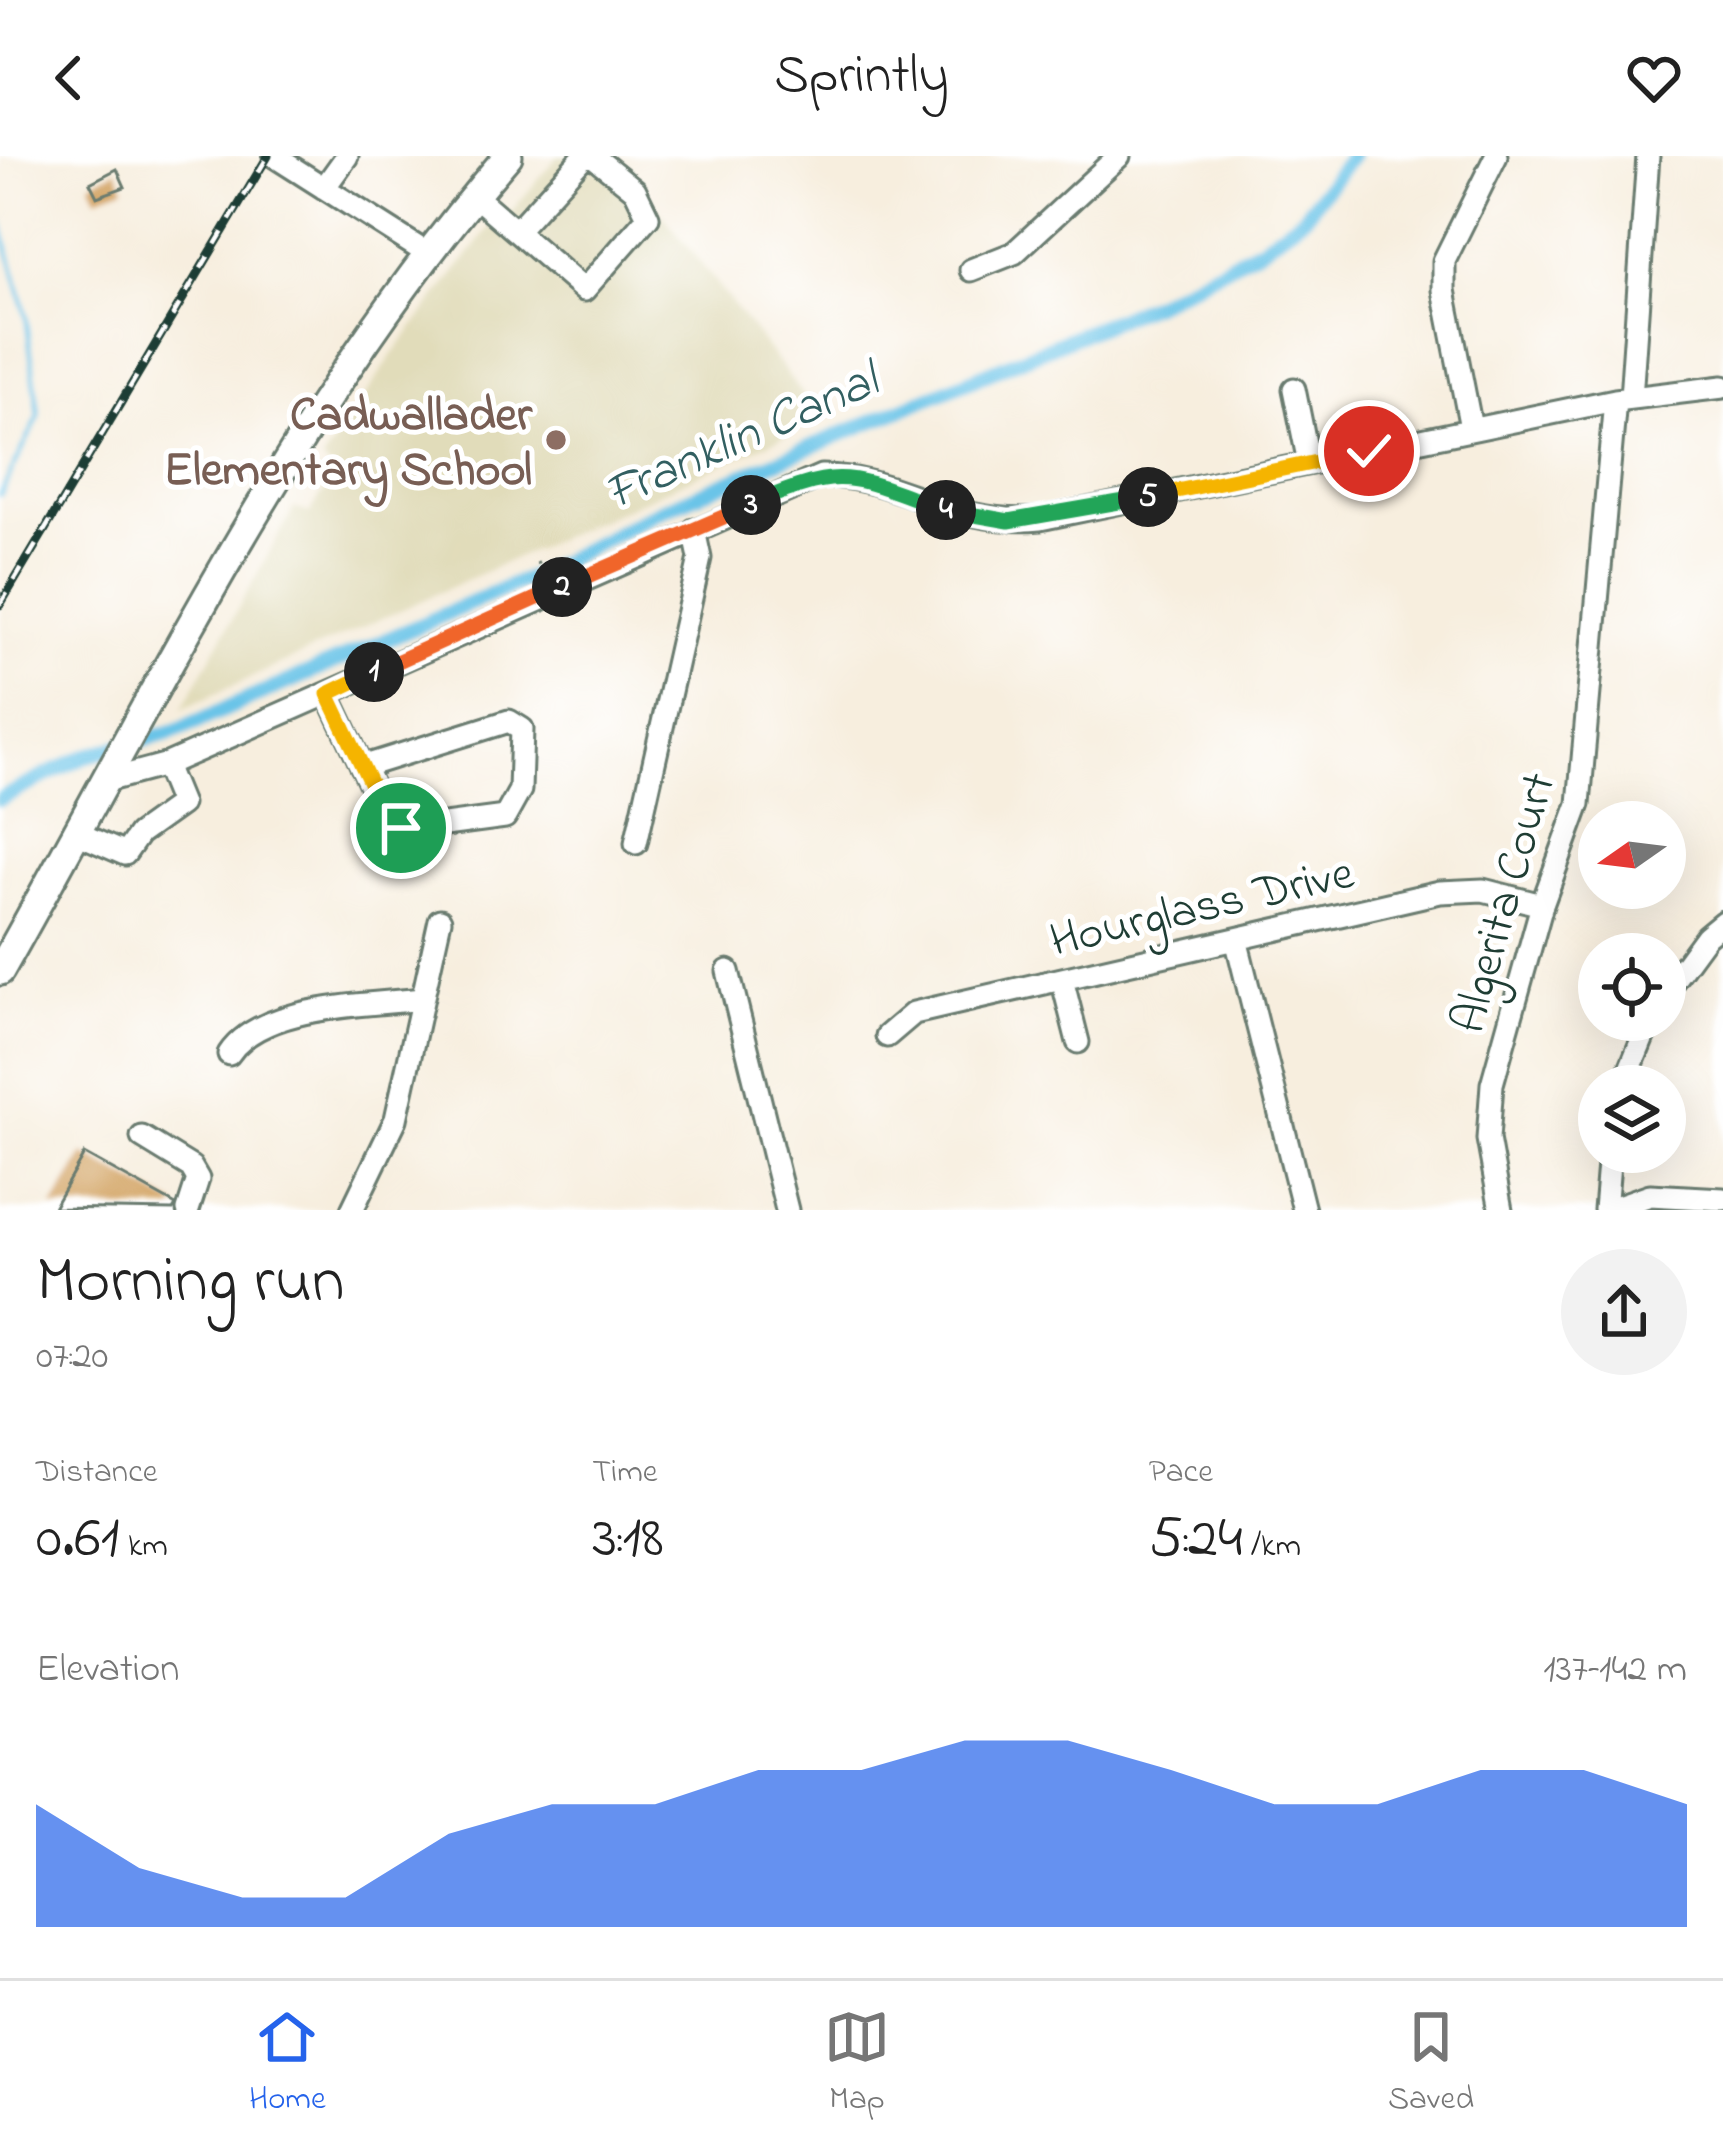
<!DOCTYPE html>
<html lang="en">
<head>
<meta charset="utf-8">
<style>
	:root { --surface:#fff; --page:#f2f2f2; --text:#222; --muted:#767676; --line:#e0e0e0; --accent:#2563eb }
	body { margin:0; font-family:"Indie Flower",sans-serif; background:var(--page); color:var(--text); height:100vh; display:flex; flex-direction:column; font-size:45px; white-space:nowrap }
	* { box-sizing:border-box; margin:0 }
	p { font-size:39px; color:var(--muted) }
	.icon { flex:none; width:66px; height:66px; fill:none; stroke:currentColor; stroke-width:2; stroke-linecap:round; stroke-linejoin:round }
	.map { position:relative; height:1054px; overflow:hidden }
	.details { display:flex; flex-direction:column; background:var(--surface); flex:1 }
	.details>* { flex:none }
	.needle { width:78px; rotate:256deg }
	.buttons { position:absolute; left:1578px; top:645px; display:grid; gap:24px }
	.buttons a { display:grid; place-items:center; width:108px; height:108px; border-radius:50%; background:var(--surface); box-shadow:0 12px 48px #0002; font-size:60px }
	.pin { position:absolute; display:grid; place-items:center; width:102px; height:102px; color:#fff; margin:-51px; border:6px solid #fff; border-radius:50%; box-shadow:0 3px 12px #0007 }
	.km { position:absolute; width:60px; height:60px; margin:-30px; border-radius:50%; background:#222; color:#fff; font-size:33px; line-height:60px; text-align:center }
	.round { display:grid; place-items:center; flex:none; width:126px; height:126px; border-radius:63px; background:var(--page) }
	.overview { display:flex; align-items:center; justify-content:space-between; height:204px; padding:0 36px }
	h1 { font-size:66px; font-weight:600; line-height:90px }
	.figures { display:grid; grid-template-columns:repeat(3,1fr); gap:18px; height:204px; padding:12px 36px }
	.figures div { display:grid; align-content:center }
	.figures b { font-size:60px; font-weight:600 }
	.figures small { font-size:33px; font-weight:400 }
	.figures p { font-size:33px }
	.chart { height:336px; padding:24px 36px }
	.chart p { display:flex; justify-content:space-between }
	.chart svg { width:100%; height:216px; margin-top:12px; fill:var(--accent); opacity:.7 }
	header { display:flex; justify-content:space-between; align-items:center; height:156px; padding:0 36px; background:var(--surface); font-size:54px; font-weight:600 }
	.tabs { display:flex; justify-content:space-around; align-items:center; height:168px; border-top:3px solid var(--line); background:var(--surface); font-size:33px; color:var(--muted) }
	.tabs a { display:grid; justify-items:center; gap:6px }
	.tabs .on { color:var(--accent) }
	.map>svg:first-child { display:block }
</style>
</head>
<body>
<header><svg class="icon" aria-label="back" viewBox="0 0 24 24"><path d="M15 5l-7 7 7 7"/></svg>Sprintly<svg class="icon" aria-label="heart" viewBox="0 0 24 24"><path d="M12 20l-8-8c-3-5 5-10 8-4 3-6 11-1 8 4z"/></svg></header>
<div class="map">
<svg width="1723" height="1054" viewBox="0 0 1723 1054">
	<rect width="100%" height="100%" fill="#fff"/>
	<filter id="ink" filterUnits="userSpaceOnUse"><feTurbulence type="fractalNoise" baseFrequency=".00833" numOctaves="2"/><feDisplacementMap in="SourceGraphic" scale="24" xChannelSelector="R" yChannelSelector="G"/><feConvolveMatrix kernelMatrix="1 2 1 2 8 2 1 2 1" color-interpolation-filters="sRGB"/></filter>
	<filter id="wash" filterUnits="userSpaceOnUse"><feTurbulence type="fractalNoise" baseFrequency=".004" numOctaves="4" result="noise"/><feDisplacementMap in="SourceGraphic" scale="48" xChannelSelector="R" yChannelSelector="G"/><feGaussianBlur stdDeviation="2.7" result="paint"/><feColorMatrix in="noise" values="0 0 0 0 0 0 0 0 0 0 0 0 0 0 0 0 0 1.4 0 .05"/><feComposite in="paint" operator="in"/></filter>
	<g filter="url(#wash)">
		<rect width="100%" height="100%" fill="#f7eede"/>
		<!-- built -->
		<path fill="#e1dcba" d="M 558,0 L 617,0 L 822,263 L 182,553 L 294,352 L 310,357 L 335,316 L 322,305 L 391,201 L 490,71 L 499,70 Z"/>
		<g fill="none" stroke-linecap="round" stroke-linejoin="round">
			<!-- stream -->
			<path stroke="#6ac4e8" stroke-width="4.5" d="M 0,62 L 26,159 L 39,260 L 0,339"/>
			<!-- canal -->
			<path stroke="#6ac4e8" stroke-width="15" d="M 0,643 L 85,600 L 173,576 L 536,419 L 658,355 L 1159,145 L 1260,92 L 1303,61 L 1351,0"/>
		</g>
		<g id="blocks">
			<!-- building -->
			<path fill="#d2a260" d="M 117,13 L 125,31 L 97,41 L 90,27 Z
				M 84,998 L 176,1049 L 173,1054 L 53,1052 Z"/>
		</g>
	</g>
	<g filter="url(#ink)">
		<use href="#blocks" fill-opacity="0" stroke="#6b7b70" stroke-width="3"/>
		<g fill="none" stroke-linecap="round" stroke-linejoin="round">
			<defs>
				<path id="minor" d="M 274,0 L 428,98
					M 324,32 L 347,0
					M 475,40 L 584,134 L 648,61 L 635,34 L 593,0
					M 516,75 L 584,0
					M 971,114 L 1014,97 L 1119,0
					M 1294,233 L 1309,307
					M 1631,242 L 1648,0
					M 1471,272 L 1444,134 L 1444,105 L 1496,0
					M 328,538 L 379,646 L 392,666 L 407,674 L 505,661 L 520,634 L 522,573 L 509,565 L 362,611
					M 109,624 L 165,609 L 821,320 C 899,319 948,371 1040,363 L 1615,244 L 1723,231
					M 79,678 L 125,698 L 139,678 L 181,648 L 165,609
					M 636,687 L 700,402 L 694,374
					M 1236,783 L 1304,1054
					M 728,815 L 787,1054
					M 1062,823 L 1078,886
					M 1665,836 L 1706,780 L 1723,766
					M 887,880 L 914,857 L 1440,736 L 1483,734 L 1542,749
					M 229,898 C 262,848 365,850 421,843
					M 1623,930 L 1650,864
					M 142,981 L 191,1011 L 198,1023 L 188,1054
					M 352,1054 L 396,963 L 440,764
					M 1501,1054 L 1488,983 L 1492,928 L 1542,749 L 1579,648 L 1615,244
					M 1605,1054 L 1610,996
					M 1607,1054 L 1650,1039 L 1723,1043"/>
				<path id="major" d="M 0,815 C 157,537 297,243 508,0"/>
			</defs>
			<!-- minor casing -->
			<use href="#minor" stroke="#6b7b70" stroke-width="27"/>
			<!-- major casing -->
			<use href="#major" stroke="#6b7b70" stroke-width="33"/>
			<!-- path -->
			<path stroke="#6b7b70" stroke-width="3" stroke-dasharray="3 9" stroke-linecap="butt" d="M 537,406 L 544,421"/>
			<!-- minor -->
			<use href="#minor" stroke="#fff" stroke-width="21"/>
			<!-- major -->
			<use href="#major" stroke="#fff" stroke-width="27"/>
			<defs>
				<path id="rail" d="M 0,449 L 268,0"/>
			</defs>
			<!-- rail casing -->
			<use href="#rail" stroke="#1f3d34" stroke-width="9"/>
			<!-- rail -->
			<use href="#rail" stroke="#fff" stroke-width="4.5" stroke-dasharray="14" stroke-linecap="butt"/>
		</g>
	</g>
	<g fill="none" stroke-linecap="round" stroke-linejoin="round" filter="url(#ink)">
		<defs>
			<path id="split-1" d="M 374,516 L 328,538 L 384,656 L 401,672"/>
			<path id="split-2" d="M 374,516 L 562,431"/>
			<path id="split-3" d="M 562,431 L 751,349"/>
			<path id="split-4" d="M 751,349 C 847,307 850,320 946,354"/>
			<path id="split-5" d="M 946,354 L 1009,365 L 1148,341"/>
			<path id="split-6" d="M 1148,341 L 1369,295"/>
		</defs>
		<!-- split-1 casing -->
		<use href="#split-1" stroke="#fff" stroke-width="24"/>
		<!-- split-2 casing -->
		<use href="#split-2" stroke="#fff" stroke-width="24"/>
		<!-- split-3 casing -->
		<use href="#split-3" stroke="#fff" stroke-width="24"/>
		<!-- split-4 casing -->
		<use href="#split-4" stroke="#fff" stroke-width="24"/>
		<!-- split-5 casing -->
		<use href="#split-5" stroke="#fff" stroke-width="24"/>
		<!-- split-6 casing -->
		<use href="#split-6" stroke="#fff" stroke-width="24"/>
		<!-- split-1 -->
		<use href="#split-1" stroke="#f5b400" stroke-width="15"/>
		<!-- split-2 -->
		<use href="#split-2" stroke="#f0652b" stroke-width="15"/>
		<!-- split-3 -->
		<use href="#split-3" stroke="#f0652b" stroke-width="15"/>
		<!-- split-4 -->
		<use href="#split-4" stroke="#22a559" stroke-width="15"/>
		<!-- split-5 -->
		<use href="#split-5" stroke="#22a559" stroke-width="15"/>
		<!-- split-6 -->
		<use href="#split-6" stroke="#f5b400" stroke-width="15"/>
	</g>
	<!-- markers -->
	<circle fill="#8d6e63" stroke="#fff" stroke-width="4.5" cx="556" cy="284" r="12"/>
	<g text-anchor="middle" stroke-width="10" stroke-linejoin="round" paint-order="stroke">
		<!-- education labels -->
		<g font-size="48" font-weight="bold" fill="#785e54" stroke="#fff" text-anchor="end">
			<text x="532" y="273">Cadwallader<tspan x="532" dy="55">Elementary School</tspan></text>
		</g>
		<!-- street labels -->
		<g font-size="48" fill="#1f3d34" stroke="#fff">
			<text transform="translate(1501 746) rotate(-74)" y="17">Algerita Court</text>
			<text transform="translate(1201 748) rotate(-13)" y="17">Hourglass Drive</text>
		</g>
		<!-- water labels -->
		<g font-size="51" font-style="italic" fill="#325f61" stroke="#fff">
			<text transform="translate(740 278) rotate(-24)" y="18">Franklin Canal</text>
		</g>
	</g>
</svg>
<div class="buttons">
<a><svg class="needle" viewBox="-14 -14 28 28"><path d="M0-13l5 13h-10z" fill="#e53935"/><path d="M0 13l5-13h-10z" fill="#767676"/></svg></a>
<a><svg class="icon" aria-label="locate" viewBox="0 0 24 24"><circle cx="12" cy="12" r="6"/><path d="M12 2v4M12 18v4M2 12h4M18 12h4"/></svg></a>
<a><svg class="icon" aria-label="layers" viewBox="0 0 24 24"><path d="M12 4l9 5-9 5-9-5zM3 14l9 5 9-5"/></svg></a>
</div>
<div class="pin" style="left:401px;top:672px;background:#1e9e55"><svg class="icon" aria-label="arrive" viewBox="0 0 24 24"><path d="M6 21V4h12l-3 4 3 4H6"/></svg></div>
<div class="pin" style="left:1369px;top:295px;background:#d93025"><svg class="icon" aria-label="check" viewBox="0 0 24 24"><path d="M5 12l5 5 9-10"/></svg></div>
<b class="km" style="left:374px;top:516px">1</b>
<b class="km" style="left:562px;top:431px">2</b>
<b class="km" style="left:751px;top:349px">3</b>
<b class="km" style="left:946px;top:354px">4</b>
<b class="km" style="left:1148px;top:341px">5</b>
</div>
<section class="details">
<div class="overview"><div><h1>Morning run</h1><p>07:20</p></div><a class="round"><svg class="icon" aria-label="share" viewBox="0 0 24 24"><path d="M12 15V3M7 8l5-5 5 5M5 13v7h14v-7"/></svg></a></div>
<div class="figures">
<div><p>Distance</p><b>0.61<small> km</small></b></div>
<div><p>Time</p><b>3:18</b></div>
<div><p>Pace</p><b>5:24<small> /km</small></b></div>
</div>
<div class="chart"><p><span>Elevation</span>137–142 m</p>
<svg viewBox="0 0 160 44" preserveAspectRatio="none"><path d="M0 44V19L10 32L20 38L30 38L40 25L50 19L60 19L70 12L80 12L90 6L100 6L110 12L120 19L130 19L140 12L150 12L160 19V44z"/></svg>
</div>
</section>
<nav class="tabs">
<a class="on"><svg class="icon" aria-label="home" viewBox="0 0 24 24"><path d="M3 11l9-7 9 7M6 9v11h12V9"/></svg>Home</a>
<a><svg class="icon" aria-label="map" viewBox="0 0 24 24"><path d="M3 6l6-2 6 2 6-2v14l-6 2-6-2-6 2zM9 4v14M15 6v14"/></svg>Map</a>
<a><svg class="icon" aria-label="saved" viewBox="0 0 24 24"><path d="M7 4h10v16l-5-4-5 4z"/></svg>Saved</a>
</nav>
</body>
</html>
